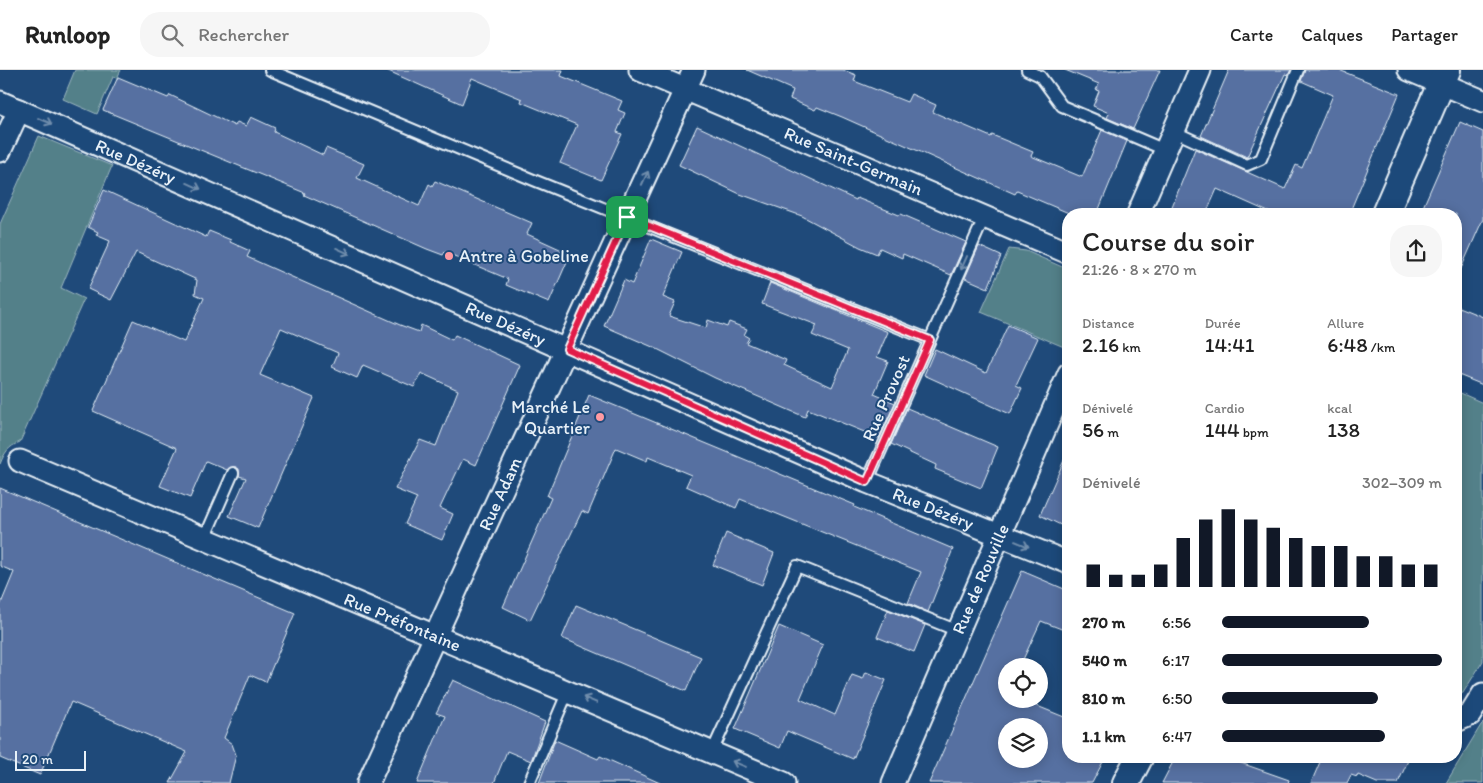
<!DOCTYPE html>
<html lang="fr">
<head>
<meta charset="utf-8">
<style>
	:root { --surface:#fff; --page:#f6f6f6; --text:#222; --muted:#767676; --line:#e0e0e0; --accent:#111827 }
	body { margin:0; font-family:Itim,sans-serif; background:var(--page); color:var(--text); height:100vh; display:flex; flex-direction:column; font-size:19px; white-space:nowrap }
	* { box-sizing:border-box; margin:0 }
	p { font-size:16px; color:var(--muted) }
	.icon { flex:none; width:28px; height:28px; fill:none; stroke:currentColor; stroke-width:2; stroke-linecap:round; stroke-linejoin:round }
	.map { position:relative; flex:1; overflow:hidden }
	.sheet { position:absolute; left:1062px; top:138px; width:400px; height:555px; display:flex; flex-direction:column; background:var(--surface); border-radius:20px; box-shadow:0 2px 12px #0003 }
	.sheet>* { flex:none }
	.tools { position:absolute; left:998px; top:588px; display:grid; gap:10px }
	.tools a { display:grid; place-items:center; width:50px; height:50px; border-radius:50%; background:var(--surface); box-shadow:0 2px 12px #0003; font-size:25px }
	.scale { position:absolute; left:15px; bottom:12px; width:71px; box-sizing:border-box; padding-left:5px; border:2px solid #e8f1f8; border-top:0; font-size:14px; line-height:18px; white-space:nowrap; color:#e8f1f8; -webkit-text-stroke:4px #1f4a7a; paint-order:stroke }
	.pin { position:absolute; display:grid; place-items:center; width:42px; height:42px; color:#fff; margin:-21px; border-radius:10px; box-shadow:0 2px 8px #0006 }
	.round { display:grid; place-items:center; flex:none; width:52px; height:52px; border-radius:20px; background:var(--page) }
	.headline { display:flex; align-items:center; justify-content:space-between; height:85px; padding:0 20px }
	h1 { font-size:28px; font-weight:600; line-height:38px }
	.figures { display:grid; grid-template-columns:repeat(3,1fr); gap:8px; height:85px; padding:5px 20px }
	.figures div { display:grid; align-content:center }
	.figures b { font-size:21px; font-weight:600 }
	.figures small { font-size:14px; font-weight:400 }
	.figures p { font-size:14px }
	.chart { height:140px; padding:10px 20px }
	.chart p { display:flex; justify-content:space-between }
	.chart svg { width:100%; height:90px; margin-top:5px; stroke:var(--accent); stroke-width:6 }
	ul { padding:0 20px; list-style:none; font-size:16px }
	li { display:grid; grid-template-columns:80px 60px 1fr; align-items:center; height:38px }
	li i { height:12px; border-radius:6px; background:var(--accent) }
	header { display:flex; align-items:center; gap:30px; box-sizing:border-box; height:70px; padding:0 25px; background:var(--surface); border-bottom:1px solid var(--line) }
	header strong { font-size:24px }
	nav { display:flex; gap:28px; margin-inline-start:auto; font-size:18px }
	.search { width:350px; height:45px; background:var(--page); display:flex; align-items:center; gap:12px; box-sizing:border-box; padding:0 18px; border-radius:20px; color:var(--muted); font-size:19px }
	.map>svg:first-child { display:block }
</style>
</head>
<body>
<header>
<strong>Runloop</strong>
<div class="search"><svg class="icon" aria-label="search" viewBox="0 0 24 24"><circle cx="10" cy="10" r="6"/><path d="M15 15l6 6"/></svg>Rechercher</div>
<nav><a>Carte</a><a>Calques</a><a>Partager</a></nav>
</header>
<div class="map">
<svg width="1483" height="713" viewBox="0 0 1483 713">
	<rect width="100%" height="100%" fill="#1f4a7a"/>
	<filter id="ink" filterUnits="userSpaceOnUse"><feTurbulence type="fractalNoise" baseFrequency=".02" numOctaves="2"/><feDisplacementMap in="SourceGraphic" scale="10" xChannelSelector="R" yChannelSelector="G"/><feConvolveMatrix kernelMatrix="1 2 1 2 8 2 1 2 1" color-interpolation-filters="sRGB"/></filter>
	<g filter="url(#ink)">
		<!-- green -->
		<path fill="#538089" stroke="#9eb8c0" d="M 75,0 L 121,0 L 117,8 L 113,7 L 97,44 L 63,29 Z
			M 39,66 L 112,96 L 61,218 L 84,229 L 20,372 C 8,377 5,382 0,394 L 0,154 Z
			M 1009,179 L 1026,181 L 1069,200 L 1069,265 L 1064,277 L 981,242 Z
			M 1456,321 L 1483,333 L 1483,591 L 1463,623 L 1456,626 Z
			M 1483,653 L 1483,713 L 1446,713 L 1481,655 Z"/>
		<!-- building -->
		<path fill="#5670a1" stroke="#e8f1f8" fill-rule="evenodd" d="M 386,0 L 563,0 L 561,6 L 622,31 L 618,40 L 625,43 L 617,62 L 622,64 L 601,110 L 560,93 L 577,55 L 521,32 L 522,29 L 472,8 L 462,34 Z
			M 747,0 L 843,0 L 856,5 L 854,11 L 907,32 L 911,24 L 936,35 L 933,42 L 991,67 L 992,65 L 1033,82 L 1031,86 L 1082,107 L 1102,60 L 1127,71 L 1097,144 L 1071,144 L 1017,121 L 1015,124 L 842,47 L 817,37 L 815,40 L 790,29 L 793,20 Z
			M 1065,0 L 1160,0 L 1133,59 L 1107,48 L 1109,43 L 1093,36 L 1099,21 L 1096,20 L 1099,14 Z
			M 1229,0 L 1291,0 L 1288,5 L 1285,4 L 1247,87 L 1201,66 Z
			M 1305,0 L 1339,0 L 1399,24 L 1349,144 L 1273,144 L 1217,119 L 1206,144 L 1169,144 L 1195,79 L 1285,119 L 1296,95 L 1302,98 L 1333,25 L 1301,11 Z
			M 118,7 L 168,28 L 170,25 L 235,56 L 237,52 L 246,56 L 251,47 L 275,58 L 274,62 L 323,85 L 326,78 L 364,94 L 357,108 L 419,136 L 429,114 L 432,116 L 435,111 L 532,153 L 527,164 L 562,180 L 560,183 L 569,187 L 549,233 L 506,215 L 508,209 L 477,196 L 445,182 L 443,185 L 427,179 L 304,125 L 305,123 L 103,40 Z
			M 1460,52 L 1483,62 L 1483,149 L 1456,210 L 1456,144 L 1420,144 Z
			M 697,56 L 856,130 L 857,128 L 899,145 L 901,144 L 966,172 L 951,205 L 903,184 L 902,188 L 880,178 L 877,184 L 860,177 L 802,146 L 740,124 L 679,95 Z
			M 104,120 L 206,167 L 209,161 L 231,170 L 230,172 L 250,181 L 247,187 L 400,255 L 419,262 L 421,255 L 452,270 L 455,265 L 520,295 L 476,395 L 463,389 L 440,438 L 453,444 L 442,470 L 405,454 L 417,428 L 395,419 L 420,370 L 436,376 L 458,320 L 421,303 L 414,317 L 363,295 L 357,308 L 332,297 L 338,283 L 281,258 L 260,305 L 314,328 L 258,458 L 229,446 L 246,408 L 239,406 L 239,399 L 235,397 L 227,400 L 206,391 L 190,428 L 160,416 L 177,378 L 93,341 L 133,250 L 184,272 L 204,228 L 195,224 L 197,210 L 136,182 L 111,230 L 88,219 L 110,171 L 96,165 L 98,162 L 88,157 Z
			M 651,169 L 682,182 L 663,227 L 675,232 L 669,246 L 706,258 L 708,250 L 727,257 L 729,252 L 747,259 L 744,265 L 749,268 L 746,273 L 786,290 L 784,295 L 832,317 L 848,280 L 812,265 L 817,255 L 762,234 L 770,213 L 888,262 L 877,287 L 888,291 L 874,324 L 895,333 L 879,368 L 808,339 L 805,347 L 715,308 L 655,278 L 604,256 L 624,210 L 632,214 Z
			M 979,176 L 1001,186 L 988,218 L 965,208 Z
			M 1456,236 L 1483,247 L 1483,315 L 1456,304 Z
			M 1008,255 L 1038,268 L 1016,315 L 1022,318 L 1010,344 L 924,305 L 935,279 L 986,303 Z
			M 589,325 L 855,435 L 854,437 L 953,479 L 928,542 L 908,533 L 921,502 L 740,429 L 736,438 L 686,416 L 691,405 L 648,387 L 647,391 L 616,378 L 588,444 L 582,441 L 530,550 L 503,537 L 551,428 L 547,426 Z
			M 907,338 L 998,377 L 981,418 L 935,399 L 936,395 L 891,374 Z
			M 1069,379 L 1069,459 L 1040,445 Z
			M 0,418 L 295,543 L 266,612 L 250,605 L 224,668 L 232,674 L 236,685 L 229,713 L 170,713 L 187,682 L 71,632 L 40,705 L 0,688 L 0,536 L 14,502 L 0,496 Z
			M 726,463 L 774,483 L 762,515 L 713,495 Z
			M 1022,501 L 1069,521 L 1069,562 L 1041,551 L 1020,596 L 1006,596 L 1006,629 L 1020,629 L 1069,649 L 1069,686 L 1106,686 L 1092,713 L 929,713 ZM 1006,656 L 1039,656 L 1039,689 L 1006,689 Z
			M 576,535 L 701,587 L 686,621 L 562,568 Z
			M 888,540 L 925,555 L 914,582 L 877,567 Z
			M 779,556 L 823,575 L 800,629 L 835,645 L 852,605 L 863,609 L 866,602 L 886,610 L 853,689 L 787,661 L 780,678 L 735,659 Z
			M 453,610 L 545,652 L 531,691 L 507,681 L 494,713 L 417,713 L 445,646 L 436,643 Z
			M 555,670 L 598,689 L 600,686 L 660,713 L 539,713 Z
			M 1176,686 L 1221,686 L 1289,710 L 1288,713 L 1162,713 Z
			M 1307,686 L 1410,686 L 1398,713 L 1377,713 L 1358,705 L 1357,707 L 1351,705 L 1347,713 L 1311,713 L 1320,692 Z"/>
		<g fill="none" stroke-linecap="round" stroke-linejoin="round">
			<defs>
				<path id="service" d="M 270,0 L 536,111 L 930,270
					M 1027,0 L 1040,6 L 1062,36 L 1165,80
					M 1173,61 L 1247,95 L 1261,89 L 1298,0
					M 867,412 L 984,148
					M 205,467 L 233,403
					M 712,682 L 797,496 L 958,561
					M 529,713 L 568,621"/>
				<g id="minor">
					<path id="s1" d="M 640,0 L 1069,183"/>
					<path d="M 1409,0 L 1483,31"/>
					<path id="s2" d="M 0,32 L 867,412 L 1069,493"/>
					<path d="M 0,81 L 19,40"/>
					<path d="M 1138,144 L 1200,0"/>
					<path id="s3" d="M 20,391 L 784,713"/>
					<path d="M 1456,651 L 1470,645 L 1483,624"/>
					<path id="s4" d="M 368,713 L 694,0"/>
					<path id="s5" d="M 893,713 L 1069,303"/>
				</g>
				<path id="tertiary" d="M 1385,144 L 1447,0
					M 1126,713 L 1140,686"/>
			</defs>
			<!-- service casing -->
			<use href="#service" stroke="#e8f1f8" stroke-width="14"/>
			<!-- minor casing -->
			<use href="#minor" stroke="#e8f1f8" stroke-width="25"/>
			<!-- tertiary casing -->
			<use href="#tertiary" stroke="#e8f1f8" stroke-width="30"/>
			<!-- service -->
			<use href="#service" stroke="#1f4a7a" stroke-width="10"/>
			<!-- minor -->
			<use href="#minor" stroke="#1f4a7a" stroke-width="21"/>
			<!-- tertiary -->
			<use href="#tertiary" stroke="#1f4a7a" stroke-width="26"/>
		</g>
		<!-- one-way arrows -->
		<defs><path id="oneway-shaft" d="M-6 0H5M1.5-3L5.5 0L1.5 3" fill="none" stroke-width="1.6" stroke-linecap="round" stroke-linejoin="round" transform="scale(1.25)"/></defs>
		<g stroke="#6f8dac">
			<use href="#oneway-shaft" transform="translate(45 51) rotate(23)"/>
			<use href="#oneway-shaft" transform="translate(645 108) rotate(-65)"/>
			<use href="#oneway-shaft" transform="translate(194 116) rotate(24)"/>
			<use href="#oneway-shaft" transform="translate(343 181) rotate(24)"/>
			<use href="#oneway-shaft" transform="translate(964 193) rotate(114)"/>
			<use href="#oneway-shaft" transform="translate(1022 474) rotate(22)"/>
			<use href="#oneway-shaft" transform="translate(590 630) rotate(-157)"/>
			<use href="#oneway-shaft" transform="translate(739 694) rotate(-157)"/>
		</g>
	</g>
	<g fill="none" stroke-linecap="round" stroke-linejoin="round" filter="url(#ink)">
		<defs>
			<path id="route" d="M 627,147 L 930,270 L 867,412 L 567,279 Z"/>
		</defs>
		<!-- route casing -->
		<use href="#route" stroke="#fff" stroke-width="10"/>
		<!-- route -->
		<use href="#route" stroke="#e11d48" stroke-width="6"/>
	</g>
	<!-- markers -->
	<g fill="#ff9aa2" stroke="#1f4a7a" stroke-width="2">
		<circle cx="449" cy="186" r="5"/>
		<circle cx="600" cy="347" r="5"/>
	</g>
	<g text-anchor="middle" stroke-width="4" stroke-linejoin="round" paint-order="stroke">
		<!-- street labels -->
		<g font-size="18" fill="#e8f1f8" stroke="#1f4a7a">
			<text dy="6" stroke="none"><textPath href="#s2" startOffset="148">Rue Dézéry</textPath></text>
			<text dy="6" stroke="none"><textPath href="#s1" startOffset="232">Rue Saint-Germain</textPath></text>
			<text dy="6" stroke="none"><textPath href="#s2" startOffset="552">Rue Dézéry</textPath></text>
			<text transform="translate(886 328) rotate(-66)" y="6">Rue Provost</text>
			<text dy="6" stroke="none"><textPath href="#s4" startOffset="318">Rue Adam</textPath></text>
			<text dy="6" stroke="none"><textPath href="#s2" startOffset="1018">Rue Dézéry</textPath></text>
			<text dy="6" stroke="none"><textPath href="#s5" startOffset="222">Rue de Rouville</textPath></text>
			<text dy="6" stroke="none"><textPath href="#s3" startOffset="415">Rue Préfontaine</textPath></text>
		</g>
		<!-- poi labels -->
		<g font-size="18" fill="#e8f1f8" stroke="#1f4a7a" text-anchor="start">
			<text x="459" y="192">Antre à Gobeline</text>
			<text x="590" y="343" text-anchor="end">Marché Le<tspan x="590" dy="21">Quartier</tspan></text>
		</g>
	</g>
</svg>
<div class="tools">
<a><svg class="icon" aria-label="locate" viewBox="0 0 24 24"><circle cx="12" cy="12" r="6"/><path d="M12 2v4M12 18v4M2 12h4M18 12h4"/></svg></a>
<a><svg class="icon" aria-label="layers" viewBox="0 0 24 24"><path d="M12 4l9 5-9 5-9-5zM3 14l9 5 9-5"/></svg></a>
</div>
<div class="scale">20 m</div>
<div class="pin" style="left:627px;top:147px;background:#1e9e55"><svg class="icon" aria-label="arrive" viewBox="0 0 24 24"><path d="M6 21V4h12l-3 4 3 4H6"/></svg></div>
<section class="sheet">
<div class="headline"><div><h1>Course du soir</h1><p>21:26 · 8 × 270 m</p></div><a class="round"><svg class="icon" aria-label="share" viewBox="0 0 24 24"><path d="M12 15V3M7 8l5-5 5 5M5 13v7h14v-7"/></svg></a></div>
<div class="figures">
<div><p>Distance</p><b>2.16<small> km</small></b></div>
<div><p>Durée</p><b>14:41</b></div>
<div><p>Allure</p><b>6:48<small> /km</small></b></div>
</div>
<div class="figures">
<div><p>Dénivelé</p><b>56<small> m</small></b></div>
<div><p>Cardio</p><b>144<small> bpm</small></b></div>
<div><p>kcal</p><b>138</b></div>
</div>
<div class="chart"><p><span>Dénivelé</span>302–309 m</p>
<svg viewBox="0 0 160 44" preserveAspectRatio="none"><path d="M5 44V33M15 44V38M25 44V38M35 44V33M45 44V20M55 44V11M65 44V6M75 44V11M85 44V15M95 44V20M105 44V24M115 44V24M125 44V29M135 44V29M145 44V33M155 44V33"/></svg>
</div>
<ul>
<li><b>270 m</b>6:56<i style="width:67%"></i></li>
<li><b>540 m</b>6:17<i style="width:100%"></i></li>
<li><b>810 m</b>6:50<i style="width:71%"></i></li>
<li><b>1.1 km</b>6:47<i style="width:74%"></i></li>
</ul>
</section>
</div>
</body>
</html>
